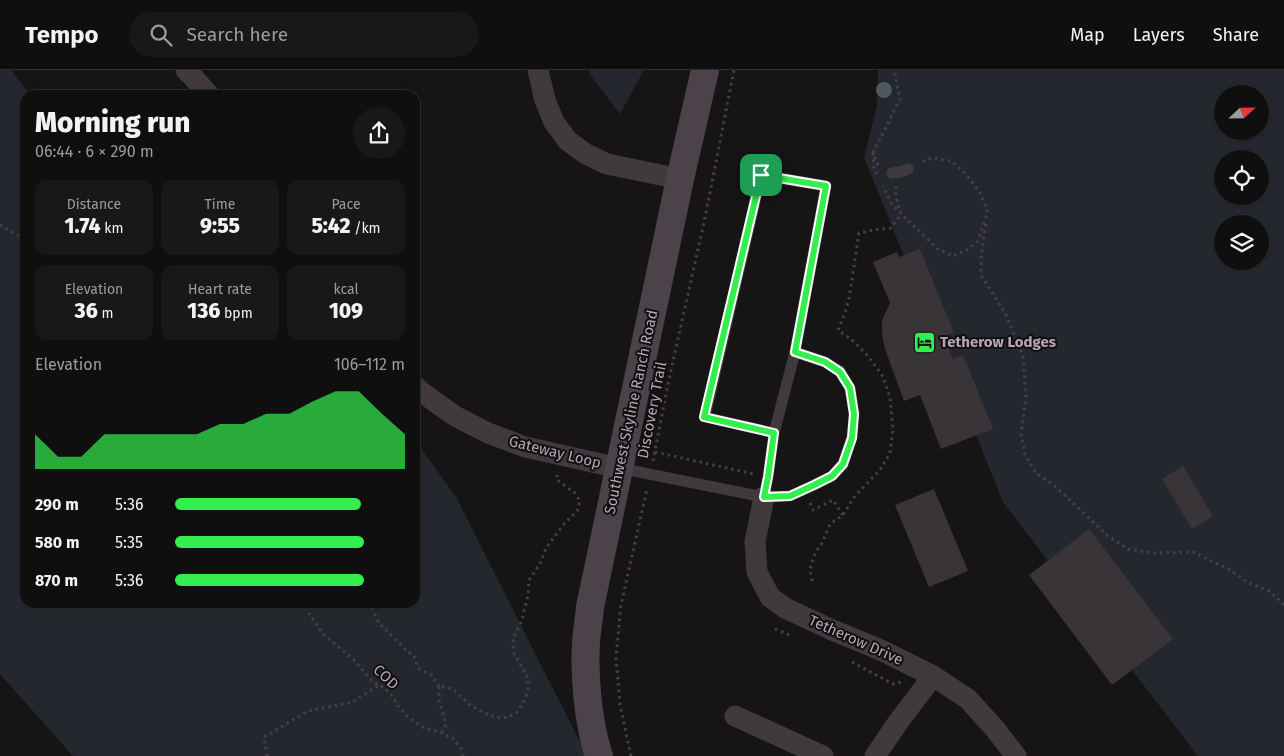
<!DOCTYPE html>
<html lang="en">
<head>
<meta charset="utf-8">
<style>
	:root { --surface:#100f10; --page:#191819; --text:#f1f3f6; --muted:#9c9c9f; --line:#302f30; --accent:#34ee4f }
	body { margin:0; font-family:"Fira Sans",sans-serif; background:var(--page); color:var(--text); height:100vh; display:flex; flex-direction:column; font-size:19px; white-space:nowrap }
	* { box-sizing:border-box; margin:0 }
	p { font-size:16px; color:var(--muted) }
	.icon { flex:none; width:28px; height:28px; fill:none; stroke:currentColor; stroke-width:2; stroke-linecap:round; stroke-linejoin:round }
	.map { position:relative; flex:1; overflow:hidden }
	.side { position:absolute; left:20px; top:20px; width:400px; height:518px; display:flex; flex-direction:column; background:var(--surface); border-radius:15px; box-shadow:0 1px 4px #0004,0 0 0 1px var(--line) }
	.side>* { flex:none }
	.needle { width:32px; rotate:68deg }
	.controls { position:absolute; left:1214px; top:15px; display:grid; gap:10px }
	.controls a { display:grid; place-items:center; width:55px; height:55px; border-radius:50%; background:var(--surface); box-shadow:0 1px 4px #0004,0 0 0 1px var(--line); font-size:25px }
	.pin { position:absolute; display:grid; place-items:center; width:42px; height:42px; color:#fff; margin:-21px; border-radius:10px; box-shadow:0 2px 8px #0006 }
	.round { display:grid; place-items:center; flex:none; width:52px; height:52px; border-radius:26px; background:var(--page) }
	.overview { display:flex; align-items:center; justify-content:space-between; height:85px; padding:0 15px }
	h1 { font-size:28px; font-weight:800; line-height:38px }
	.stats { display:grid; grid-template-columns:repeat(3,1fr); gap:8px; height:85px; padding:5px 15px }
	.stats div { display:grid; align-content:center; border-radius:12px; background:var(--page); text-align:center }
	.stats b { font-size:21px; font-weight:800 }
	.stats small { font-size:14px; font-weight:400 }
	.stats p { font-size:14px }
	.chart { height:140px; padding:10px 15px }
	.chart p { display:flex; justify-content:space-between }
	.chart svg { width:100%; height:90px; margin-top:5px; fill:var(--accent); opacity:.7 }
	ul { padding:0 15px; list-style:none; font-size:16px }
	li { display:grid; grid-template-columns:80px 60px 1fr; align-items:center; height:38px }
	li i { height:12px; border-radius:6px; background:var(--accent) }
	header { display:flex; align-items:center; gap:30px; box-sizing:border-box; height:70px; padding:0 25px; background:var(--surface); border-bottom:1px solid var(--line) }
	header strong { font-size:24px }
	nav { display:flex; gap:28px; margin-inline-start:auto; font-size:18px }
	.search { width:350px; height:45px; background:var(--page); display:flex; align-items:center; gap:12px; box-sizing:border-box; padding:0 18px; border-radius:28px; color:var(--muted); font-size:19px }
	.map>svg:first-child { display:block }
</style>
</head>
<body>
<header>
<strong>Tempo</strong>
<div class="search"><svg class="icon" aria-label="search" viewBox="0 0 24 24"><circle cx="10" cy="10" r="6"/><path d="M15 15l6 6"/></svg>Search here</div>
<nav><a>Map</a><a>Layers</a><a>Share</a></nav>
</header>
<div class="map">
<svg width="1284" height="686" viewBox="0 0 1284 686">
	<rect width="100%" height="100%" fill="#161415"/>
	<!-- green -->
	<path fill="#24282e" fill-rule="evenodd" d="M 0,0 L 11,0 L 30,25 L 25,25 L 25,532 L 415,532 L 415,370 L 456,427 L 587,686 L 73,686 L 0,604 Z
		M 589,0 L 644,0 L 620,44 L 591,6 Z
		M 878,0 L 1284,0 L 1284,686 L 1198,686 L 1003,432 L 864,87 L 877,36 ZM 1222,24 L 1260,24 L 1260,61 L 1222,61 ZM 1222,89 L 1260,89 L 1260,126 L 1222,126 ZM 1222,154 L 1260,154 L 1260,191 L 1222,191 Z"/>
	<!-- building -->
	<path fill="#383437" d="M 920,179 L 954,263 L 944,266 L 953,289 L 963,285 L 993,359 L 941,379 L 920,325 L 904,331 L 885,279 L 882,264 L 882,250 L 890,233 L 873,192 L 897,182 L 899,187 Z
		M 1183,396 L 1213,446 L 1192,459 L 1162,409 Z
		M 934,419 L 968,501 L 929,517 L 895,435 Z
		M 1089,459 L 1173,569 L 1112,615 L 1029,505 Z"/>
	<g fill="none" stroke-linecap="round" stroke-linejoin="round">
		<!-- path -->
		<path stroke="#473f46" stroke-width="3" stroke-dasharray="2.5 4" stroke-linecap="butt" d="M 873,83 L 900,29 L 894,0
			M 877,104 L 874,99 L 873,83 L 878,95 L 880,96
			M 896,116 L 896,127 L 901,144 L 938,179 L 953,186 L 967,180 L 978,171 L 987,144 L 987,138 L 979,121 L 963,101 L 951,91 L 932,88 L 921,92
			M 986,154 L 981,186 L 981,205 L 1005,243 L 1023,285 L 1026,327 L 1021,364 L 1025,385 L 1036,403 L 1056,417 L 1108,466 L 1128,479 L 1151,483 L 1193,482 L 1228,499 L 1249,513 L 1269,521 L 1284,535
			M 0,155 L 15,164 L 25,169
			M 655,382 L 754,404
			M 653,391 L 668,314 L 706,143 L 734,0
			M 810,433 L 813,440 L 833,430 L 843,445
			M 812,511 L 810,499 L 815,483 L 822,473 L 830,454 L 843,445 L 855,426 L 880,400 L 890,383 L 893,360 L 890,327 L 882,305 L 868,286 L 852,270 L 838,260 L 845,243 L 849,229 L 859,163 L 874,160 L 891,158 L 901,144 L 892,134 L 883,116
			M 301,532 L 323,564 L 354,590 L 371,610 L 387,620 L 394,629 L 398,636 L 406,645 L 424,658 L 442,663 L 454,669 L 462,680 L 463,686
			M 369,532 L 379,553 L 407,581 L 414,586 L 418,598 L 431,605 L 439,616
			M 775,559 L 792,566
			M 852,592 L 893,614 L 901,612
			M 442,663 L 446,654 L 439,630 L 439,616 L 453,619 L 471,636 L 491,646 L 501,648 L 509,647 L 516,643 L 525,630 L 528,620 L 528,608 L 514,583 L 513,568 L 522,550 L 528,525 L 529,510 L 540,494 L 546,478 L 564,454 L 577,441 L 580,431 L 575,423 L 557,410 L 557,405
			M 267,686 L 264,667 L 308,641 L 353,632 L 379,615
			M 631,686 L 620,635 L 616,587 L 621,535 L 647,419"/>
		<!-- lane -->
		<path stroke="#403a3e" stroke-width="11" d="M 892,103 L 900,102 L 908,99
			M 619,398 L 764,427 L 790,426 L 814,415 L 832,406 L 843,394 L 852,367 L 854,344 L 850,318 L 840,301 L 825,292 L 795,282
			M 764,427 L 768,407 L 774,363 L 795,282 L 826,116 L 761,105 L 705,347 L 774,363"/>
		<!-- street -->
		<path stroke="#403a3e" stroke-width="21" d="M 186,0 L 193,7 L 209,25
			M 538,0 L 545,30 L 554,52 L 568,71 L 586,84 L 607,94 L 680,109
			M 415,316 L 424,324 L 455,346 L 488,363 L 525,377 L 619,398
			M 764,427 L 755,472 L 757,502 L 770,527 L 785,538 L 830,559 L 883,581 L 933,606 L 968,629 L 995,659 L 1016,686
			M 735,646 L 823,686
			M 875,686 L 899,651 L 933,606"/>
		<!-- secondary -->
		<path stroke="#4b4349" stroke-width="28" d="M 599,686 C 588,653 584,606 586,572 C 587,560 589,549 590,537 L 680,109 L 705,0"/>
	</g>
	<!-- trees -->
	<circle fill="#4f5762" cx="884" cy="20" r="8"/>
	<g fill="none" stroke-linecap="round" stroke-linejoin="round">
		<defs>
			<path id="route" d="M 761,105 L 826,116 L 795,282 L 825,292 L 840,302 L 850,318 L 854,344 L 852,368 L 843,394 L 832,406 L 814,415 L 790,426 L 764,427 L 768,407 L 774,363 L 704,347 Z"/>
		</defs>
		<!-- route casing -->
		<use href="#route" stroke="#fff" stroke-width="10"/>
		<!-- route -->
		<use href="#route" stroke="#34ee4f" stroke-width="6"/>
	</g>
	<!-- icons -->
	<defs>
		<symbol id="hotel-square" viewBox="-11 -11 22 22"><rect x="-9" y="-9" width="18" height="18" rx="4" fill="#34ee4f" stroke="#110f10"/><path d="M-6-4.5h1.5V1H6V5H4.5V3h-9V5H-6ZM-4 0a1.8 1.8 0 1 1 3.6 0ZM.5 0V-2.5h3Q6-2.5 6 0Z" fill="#111"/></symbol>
	</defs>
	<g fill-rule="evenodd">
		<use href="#hotel-square" x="912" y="260" width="25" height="25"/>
	</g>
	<g text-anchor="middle" stroke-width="4" stroke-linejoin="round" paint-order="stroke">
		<!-- poi labels -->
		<g font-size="15" font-weight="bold" fill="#b6a6b3" stroke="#110f10" text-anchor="start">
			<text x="940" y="277">Tetherow Lodges</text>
		</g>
		<!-- street labels -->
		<g font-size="15" fill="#b6a6b3" stroke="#110f10">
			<text transform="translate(652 340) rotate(-79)" y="5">Discovery Trail</text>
			<text transform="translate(631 342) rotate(-78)" y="5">Southwest Skyline Ranch Road</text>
			<text transform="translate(555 382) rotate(14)" y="5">Gateway Loop</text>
			<text transform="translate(856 570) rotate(24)" y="5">Tetherow Drive</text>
			<text transform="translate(386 607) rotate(43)" y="5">COD</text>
		</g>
	</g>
</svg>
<div class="controls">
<a><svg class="needle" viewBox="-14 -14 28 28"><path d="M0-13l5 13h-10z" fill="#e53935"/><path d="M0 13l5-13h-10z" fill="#9c9c9f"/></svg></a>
<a><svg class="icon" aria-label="locate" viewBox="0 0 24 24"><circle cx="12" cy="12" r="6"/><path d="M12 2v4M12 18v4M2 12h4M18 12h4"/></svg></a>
<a><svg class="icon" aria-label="layers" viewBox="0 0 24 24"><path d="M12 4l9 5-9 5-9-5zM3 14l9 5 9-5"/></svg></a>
</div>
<div class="pin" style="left:761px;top:105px;background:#1e9e55"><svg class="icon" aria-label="arrive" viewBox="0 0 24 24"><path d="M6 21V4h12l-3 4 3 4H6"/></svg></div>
<section class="side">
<div class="overview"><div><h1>Morning run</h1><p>06:44 · 6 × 290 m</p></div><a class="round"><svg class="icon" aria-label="share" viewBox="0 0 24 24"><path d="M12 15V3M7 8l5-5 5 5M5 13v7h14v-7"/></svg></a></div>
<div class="stats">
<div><p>Distance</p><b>1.74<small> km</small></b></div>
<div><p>Time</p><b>9:55</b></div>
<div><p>Pace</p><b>5:42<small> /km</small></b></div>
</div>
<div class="stats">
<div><p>Elevation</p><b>36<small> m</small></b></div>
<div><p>Heart rate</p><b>136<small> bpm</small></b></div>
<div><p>kcal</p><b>109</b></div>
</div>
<div class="chart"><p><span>Elevation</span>106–112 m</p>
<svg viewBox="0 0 160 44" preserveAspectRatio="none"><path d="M0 44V27L10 38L20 38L30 27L40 27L50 27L60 27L70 27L80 22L90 22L100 17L110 17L120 11L130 6L140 6L150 17L160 27V44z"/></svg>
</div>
<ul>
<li><b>290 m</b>5:36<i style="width:81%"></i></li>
<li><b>580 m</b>5:35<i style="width:82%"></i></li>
<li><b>870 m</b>5:36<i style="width:82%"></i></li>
</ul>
</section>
</div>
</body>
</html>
